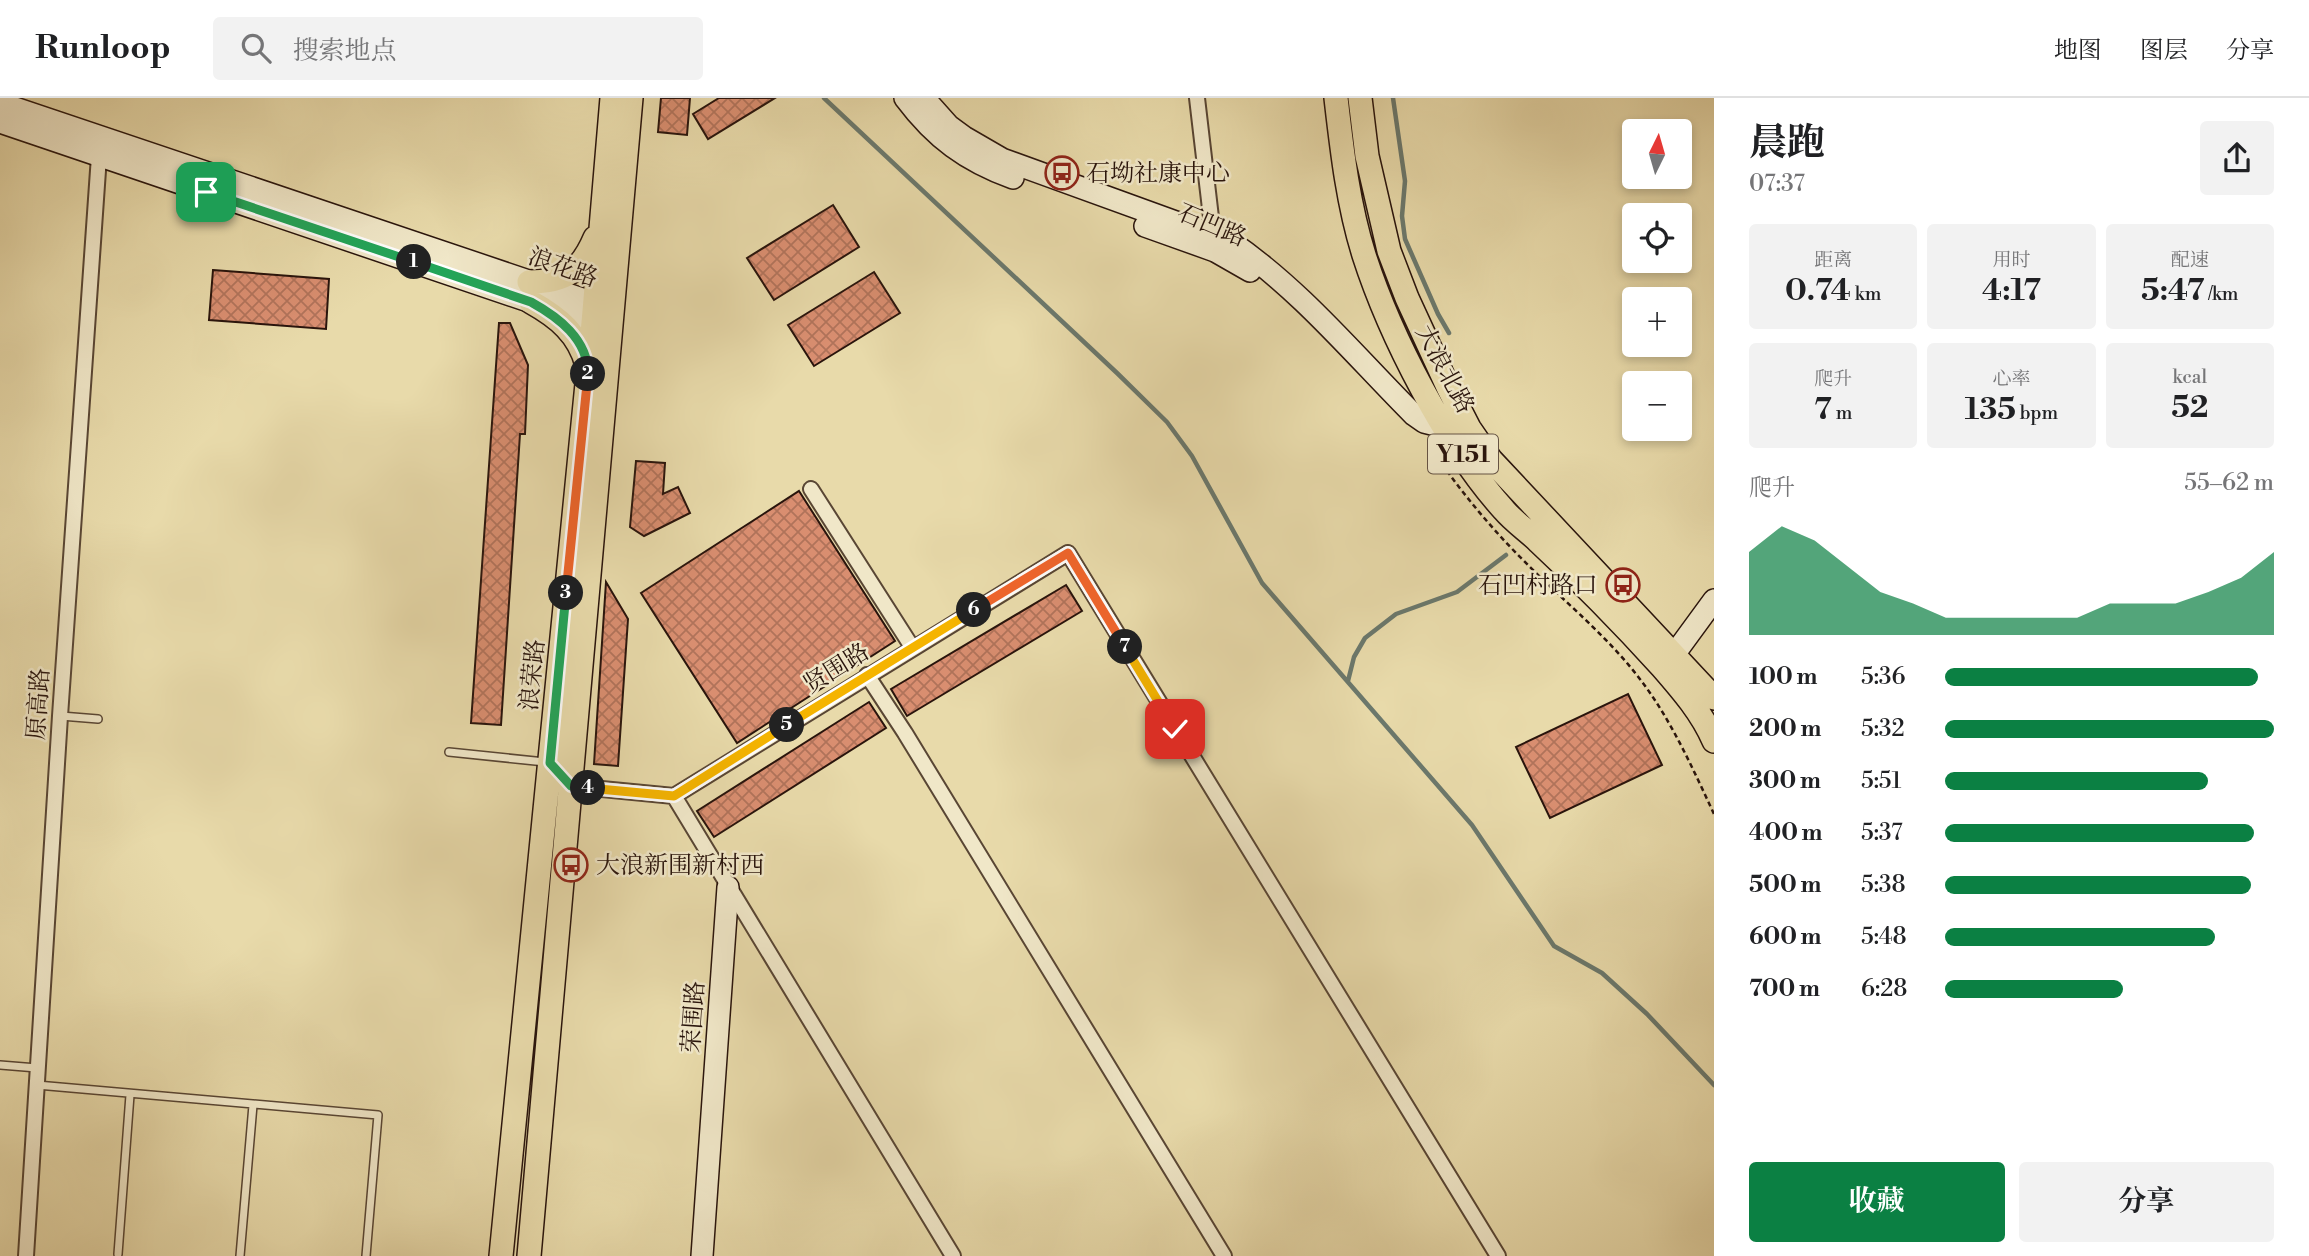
<!DOCTYPE html>
<html lang="zh">
<head>
<meta charset="utf-8">
<style>
	:root { --surface:#fff; --page:#f2f2f2; --text:#202124; --muted:#757577; --line:#e0e0e0; --accent:#0b8043 }
	body { margin:0; font-family:"Libre Bodoni","Noto Serif SC",serif; background:var(--page); color:var(--text); height:100vh; display:flex; flex-direction:column; font-size:26px; white-space:nowrap }
	* { box-sizing:border-box; margin:0 }
	p { font-size:23px; color:var(--muted) }
	.icon { flex:none; width:38px; height:38px; fill:none; stroke:currentColor; stroke-width:2; stroke-linecap:round; stroke-linejoin:round }
	.map { position:relative; flex:1; overflow:hidden }
	.drawer { display:flex; flex-direction:column; background:var(--surface); width:595px }
	.drawer>* { flex:none }
	.needle { width:46px; rotate:5deg }
	.fabs { position:absolute; left:1622px; top:21px; display:grid; gap:14px }
	.fabs a { display:grid; place-items:center; width:70px; height:70px; border-radius:7px; background:var(--surface); box-shadow:0 4px 10px #0003; font-size:35px }
	.pin { position:absolute; display:grid; place-items:center; width:60px; height:60px; color:#fff; margin:-30px; border-radius:14px; box-shadow:0 4px 10px #0006 }
	.km { position:absolute; width:35px; height:35px; margin:-18px; border-radius:50%; background:#222; color:#fff; font-size:19px; line-height:35px; text-align:center }
	.round { display:grid; place-items:center; flex:none; width:74px; height:74px; border-radius:7px; background:var(--page) }
	.head { display:flex; align-items:center; justify-content:space-between; height:119px; padding:0 35px }
	h1 { font-size:38px; font-weight:700; line-height:52px }
	.stats { display:grid; grid-template-columns:repeat(3,1fr); gap:10px; height:119px; padding:7px 35px }
	.stats div { display:grid; align-content:center; border-radius:7px; background:var(--page); text-align:center }
	.stats b { font-size:30px; font-weight:700 }
	.stats small { font-size:19px; font-weight:400 }
	.stats p { font-size:19px }
	.chart { height:196px; padding:14px 35px }
	.chart p { display:flex; justify-content:space-between }
	.chart svg { width:100%; height:126px; margin-top:7px; fill:var(--accent); opacity:.7 }
	.button { display:flex; gap:14px; margin-top:auto; padding:14px 35px }
	.button a { flex:1; height:80px; border-radius:7px; background:var(--accent); color:#fff; font-size:28px; font-weight:700; line-height:80px; text-align:center }
	.button a+a { background:var(--page); color:var(--text) }
	ul { padding:0 35px; list-style:none; font-size:23px }
	li { display:grid; grid-template-columns:112px 84px 1fr; align-items:center; height:52px }
	li i { height:18px; border-radius:9px; background:var(--accent) }
	header { display:flex; align-items:center; gap:42px; box-sizing:border-box; height:98px; padding:0 35px; background:var(--surface); border-bottom:2px solid var(--line) }
	header strong { font-size:33px }
	nav { display:flex; gap:38px; margin-inline-start:auto; font-size:24px }
	.search { width:490px; height:63px; background:var(--page); display:flex; align-items:center; gap:18px; box-sizing:border-box; padding:0 24px; border-radius:7px; color:var(--muted); font-size:26px }
	main { display:flex; flex:1; min-height:0 }
	.map>svg:first-child { display:block }
</style>
</head>
<body>
<header>
<strong>Runloop</strong>
<div class="search"><svg class="icon" aria-label="search" viewBox="0 0 24 24"><circle cx="10" cy="10" r="6"/><path d="M15 15l6 6"/></svg>搜索地点</div>
<nav><a>地图</a><a>图层</a><a>分享</a></nav>
</header>
<main>
<div class="map">
<svg width="1714" height="1158" viewBox="0 0 1714 1158">
	<defs>
		<pattern id="building-cross-hatch" width="8" height="8" patternUnits="userSpaceOnUse" patternTransform="scale(1.75)"><rect width="8" height="8" fill="#d98e70"/><path d="M0 0l8 8M0 8l8-8" fill="none" stroke="#b0735a"/></pattern>
	</defs>
	<rect width="100%" height="100%" fill="#e8daaa"/>
	<filter id="stains"><feTurbulence type="fractalNoise" baseFrequency=".00286" numOctaves="4"/><feColorMatrix values="0 0 0 0 .2 0 0 0 0 .09 0 0 0 0 .02 0 0 0 .5 -.17"/></filter>
	<radialGradient id="worn" r=".72"><stop offset=".6" stop-color="#630" stop-opacity="0"/><stop offset="1" stop-color="#630" stop-opacity=".3"/></radialGradient>
	<g fill="none" stroke-linecap="round" stroke-linejoin="round">
		<!-- stream -->
		<path stroke="#6b786c" stroke-width="4.5" d="M 824,0 L 1117,275 L 1167,324 L 1192,358 L 1262,485 L 1472,727 L 1554,848 L 1602,875 L 1647,916 L 1714,987
			M 1393,0 L 1405,83 L 1402,118 L 1405,141 L 1438,216 L 1449,235
			M 1348,583 L 1354,559 L 1365,540 L 1396,516 L 1457,494 L 1506,457"/>
	</g>
	<!-- building -->
	<path fill="url(#building-cross-hatch)" stroke="#29140c" stroke-width="2" d="M 661,0 L 690,0 L 687,37 L 658,34 Z
		M 719,0 L 775,0 L 708,41 L 693,16 Z
		M 833,107 L 859,149 L 774,202 L 747,160 Z
		M 213,172 L 329,181 L 326,231 L 209,222 Z
		M 874,174 L 900,215 L 814,268 L 788,227 Z
		M 499,225 L 510,225 L 528,267 L 525,336 L 520,336 L 501,627 L 471,625 Z
		M 636,363 L 665,365 L 663,396 L 678,389 L 690,415 L 644,438 L 630,429 Z
		M 799,393 L 895,543 L 737,645 L 641,495 Z
		M 606,484 L 628,521 L 618,668 L 594,666 Z
		M 1066,487 L 1082,513 L 907,618 L 891,591 Z
		M 1628,596 L 1662,667 L 1550,720 L 1516,649 Z
		M 869,604 L 886,630 L 714,739 L 697,713 Z"/>
	<g fill="none" stroke-linecap="round" stroke-linejoin="round">
		<defs>
			<path id="lane" d="M 61,618 L 98,621
				M 449,654 L 545,664
				M 0,967 L 37,970
				M 37,987 L 378,1017 L 366,1158
				M 118,1156 L 130,997
				M 240,1158 L 253,1007"/>
			<path id="street" d="M 1197,0 L 1214,145
				M 811,391 L 912,549
				M 867,577 L 905,635 L 1224,1158
				M 567,684 L 571,688 L 674,698 L 1068,455 L 1498,1158
				M 674,698 L 953,1158
				M 26,1158 L 60,618 L 99,58"/>
			<path id="secondary" d="M 905,0 C 935,40 966,63 1013,80
				M 924,0 L 949,28 L 964,39 L 1002,61 L 1231,144 C 1300,191 1355,258 1414,317 L 1424,324 L 1440,328 L 1442,323
				M 0,5 L 594,205 L 606,215
				M 0,24 L 593,225 L 609,221
				M 1145,128 L 1215,153 L 1250,173
				M 1660,567 L 1673,558 L 1714,502
				M 702,1158 L 728,789"/>
			<path id="primary" d="M 1336,0 C 1342,52 1348,106 1364,157 C 1390,238 1447,349 1504,412 C 1514,424 1528,433 1539,444 C 1582,484 1623,526 1662,569 C 1682,592 1702,615 1714,643
				M 1360,0 L 1367,58 L 1389,153 L 1407,200 L 1448,289 L 1469,330 L 1491,362 L 1714,600
				M 529,184 C 565,184 581,173 595,140
				M 531,204 C 558,219 579,236 587,267
				M 501,1158 L 593,225 L 612,0
				M 529,1158 L 631,0"/>
		</defs>
		<!-- lane casing -->
		<use href="#lane" stroke="#594634" stroke-width="10"/>
		<!-- street casing -->
		<use href="#street" stroke="#594634" stroke-width="18"/>
		<!-- secondary casing -->
		<use href="#secondary" stroke="#29140c" stroke-width="24"/>
		<!-- primary casing -->
		<use href="#primary" stroke="#29140c" stroke-width="26"/>
		<!-- path -->
		<path stroke="#29140c" stroke-width="2.5" stroke-dasharray="5 3.5" stroke-linecap="butt" d="M 1437,359 C 1463,396 1491,430 1523,462 C 1560,500 1603,534 1636,576 C 1669,617 1692,669 1714,716"/>
		<!-- lane -->
		<use href="#lane" stroke="#f0e7c8" stroke-width="7"/>
		<!-- street -->
		<use href="#street" stroke="#f0e7c8" stroke-width="14"/>
		<!-- secondary -->
		<use href="#secondary" stroke="#f0e7c8" stroke-width="21"/>
		<!-- primary -->
		<use href="#primary" stroke="#e8daaa" stroke-width="23"/>
	</g>
	<g fill="none" stroke-linecap="round" stroke-linejoin="round">
		<defs>
			<path id="split-1" d="M 206,94 L 414,164"/>
			<path id="split-2" d="M 414,164 L 531,204 C 558,219 588,241 588,276"/>
			<path id="split-3" d="M 566,495 L 588,276"/>
			<path id="split-4" d="M 566,495 L 550,665 L 571,688 L 588,690"/>
			<path id="split-5" d="M 588,690 L 674,698 L 787,627"/>
			<path id="split-6" d="M 787,627 L 974,512"/>
			<path id="split-7" d="M 974,512 L 1068,455 L 1125,549"/>
			<path id="split-8" d="M 1125,549 L 1175,631"/>
		</defs>
		<!-- split-1 casing -->
		<use href="#split-1" stroke="#fff" stroke-width="14"/>
		<!-- split-2 casing -->
		<use href="#split-2" stroke="#fff" stroke-width="14"/>
		<!-- split-3 casing -->
		<use href="#split-3" stroke="#fff" stroke-width="14"/>
		<!-- split-4 casing -->
		<use href="#split-4" stroke="#fff" stroke-width="14"/>
		<!-- split-5 casing -->
		<use href="#split-5" stroke="#fff" stroke-width="14"/>
		<!-- split-6 casing -->
		<use href="#split-6" stroke="#fff" stroke-width="14"/>
		<!-- split-7 casing -->
		<use href="#split-7" stroke="#fff" stroke-width="14"/>
		<!-- split-8 casing -->
		<use href="#split-8" stroke="#fff" stroke-width="14"/>
		<!-- split-1 -->
		<use href="#split-1" stroke="#22a559" stroke-width="9"/>
		<!-- split-2 -->
		<use href="#split-2" stroke="#22a559" stroke-width="9"/>
		<!-- split-3 -->
		<use href="#split-3" stroke="#f0652b" stroke-width="9"/>
		<!-- split-4 -->
		<use href="#split-4" stroke="#22a559" stroke-width="9"/>
		<!-- split-5 -->
		<use href="#split-5" stroke="#f5b400" stroke-width="9"/>
		<!-- split-6 -->
		<use href="#split-6" stroke="#f5b400" stroke-width="9"/>
		<!-- split-7 -->
		<use href="#split-7" stroke="#f0652b" stroke-width="9"/>
		<!-- split-8 -->
		<use href="#split-8" stroke="#f5b400" stroke-width="9"/>
	</g>
	<!-- icons -->
	<defs>
		<symbol id="bus-ring" viewBox="-11 -11 22 22"><circle r="9.5" fill="#f0e7c8" stroke="#8f2418" stroke-width="1.5"/><path d="M-5-6H5V4H4V6H2V4H-2V6H-4V4H-5ZM-3.5-4V0h7V-4ZM-3.5 1.2v1.5H-2V1.2ZM2 1.2v1.5H3.5V1.2Z" fill="#8f2418"/></symbol>
	</defs>
	<g fill-rule="evenodd">
		<use href="#bus-ring" x="1043" y="56" width="38" height="38"/>
		<use href="#bus-ring" x="1604" y="468" width="38" height="38"/>
		<use href="#bus-ring" x="552" y="748" width="38" height="38"/>
	</g>
	<g text-anchor="middle" stroke-width="5" stroke-linejoin="round" paint-order="stroke">
		<!-- shield labels -->
		<rect fill="#f0e7c8" stroke="#655344" stroke-width="2" x="1428" y="336.5" width="70" height="39" rx="5"/>
		<g font-size="23" font-weight="bold" fill="#29140c">
			<text x="1463" y="364">Y151</text>
		</g>
		<!-- poi labels -->
		<g font-size="24" fill="#29140c" stroke="#f0e7c8" text-anchor="start">
			<text x="1086" y="83">石坳社康中心</text>
			<text x="1598" y="495" text-anchor="end">石凹村路口</text>
			<text x="596" y="775">大浪新围新村西</text>
		</g>
		<!-- street labels -->
		<g font-size="24" fill="#29140c" stroke="#f0e7c8">
			<text transform="translate(1212 127) rotate(23)" y="8">石凹路</text>
			<text transform="translate(563 169) rotate(20)" y="8">浪花路</text>
			<text transform="translate(1445 271) rotate(62)" y="8">大浪北路</text>
			<text transform="translate(836 570) rotate(-32)" y="8">贤围路</text>
			<text transform="translate(532 577) rotate(-84)" y="8">浪荣路</text>
			<text transform="translate(38 606) rotate(-86)" y="8">原高路</text>
			<text transform="translate(693 919) rotate(-86)" y="8">荣围路</text>
		</g>
	</g>
	<rect width="100%" height="100%" filter="url(#stains)"/>
	<rect width="100%" height="100%" fill="url(#worn)"/>
</svg>
<div class="fabs">
<a><svg class="needle" viewBox="-14 -14 28 28"><path d="M0-13l5 13h-10z" fill="#e53935"/><path d="M0 13l5-13h-10z" fill="#757577"/></svg></a>
<a><svg class="icon" aria-label="locate" viewBox="0 0 24 24"><circle cx="12" cy="12" r="6"/><path d="M12 2v4M12 18v4M2 12h4M18 12h4"/></svg></a>
<a>+</a>
<a>−</a>
</div>
<div class="pin" style="left:206px;top:94px;background:#1e9e55"><svg class="icon" aria-label="arrive" viewBox="0 0 24 24"><path d="M6 21V4h12l-3 4 3 4H6"/></svg></div>
<div class="pin" style="left:1175px;top:631px;background:#d93025"><svg class="icon" aria-label="check" viewBox="0 0 24 24"><path d="M5 12l5 5 9-10"/></svg></div>
<b class="km" style="left:414px;top:164px">1</b>
<b class="km" style="left:588px;top:276px">2</b>
<b class="km" style="left:566px;top:495px">3</b>
<b class="km" style="left:588px;top:690px">4</b>
<b class="km" style="left:787px;top:627px">5</b>
<b class="km" style="left:974px;top:512px">6</b>
<b class="km" style="left:1125px;top:549px">7</b>
</div>
<section class="drawer">
<div class="head"><div><h1>晨跑</h1><p>07:37</p></div><a class="round"><svg class="icon" aria-label="share" viewBox="0 0 24 24"><path d="M12 15V3M7 8l5-5 5 5M5 13v7h14v-7"/></svg></a></div>
<div class="stats">
<div><p>距离</p><b>0.74<small> km</small></b></div>
<div><p>用时</p><b>4:17</b></div>
<div><p>配速</p><b>5:47<small> /km</small></b></div>
</div>
<div class="stats">
<div><p>爬升</p><b>7<small> m</small></b></div>
<div><p>心率</p><b>135<small> bpm</small></b></div>
<div><p>kcal</p><b>52</b></div>
</div>
<div class="chart"><p><span>爬升</span>55–62 m</p>
<svg viewBox="0 0 160 44" preserveAspectRatio="none"><path d="M0 44V15L10 6L20 11L30 20L40 29L50 33L60 38L70 38L80 38L90 38L100 38L110 33L120 33L130 33L140 29L150 24L160 15V44z"/></svg>
</div>
<ul>
<li><b>100 m</b>5:36<i style="width:95%"></i></li>
<li><b>200 m</b>5:32<i style="width:100%"></i></li>
<li><b>300 m</b>5:51<i style="width:80%"></i></li>
<li><b>400 m</b>5:37<i style="width:94%"></i></li>
<li><b>500 m</b>5:38<i style="width:93%"></i></li>
<li><b>600 m</b>5:48<i style="width:82%"></i></li>
<li><b>700 m</b>6:28<i style="width:54%"></i></li>
</ul>
<div class="button"><a>收藏</a><a>分享</a></div>
</section>
</main>
</body>
</html>
